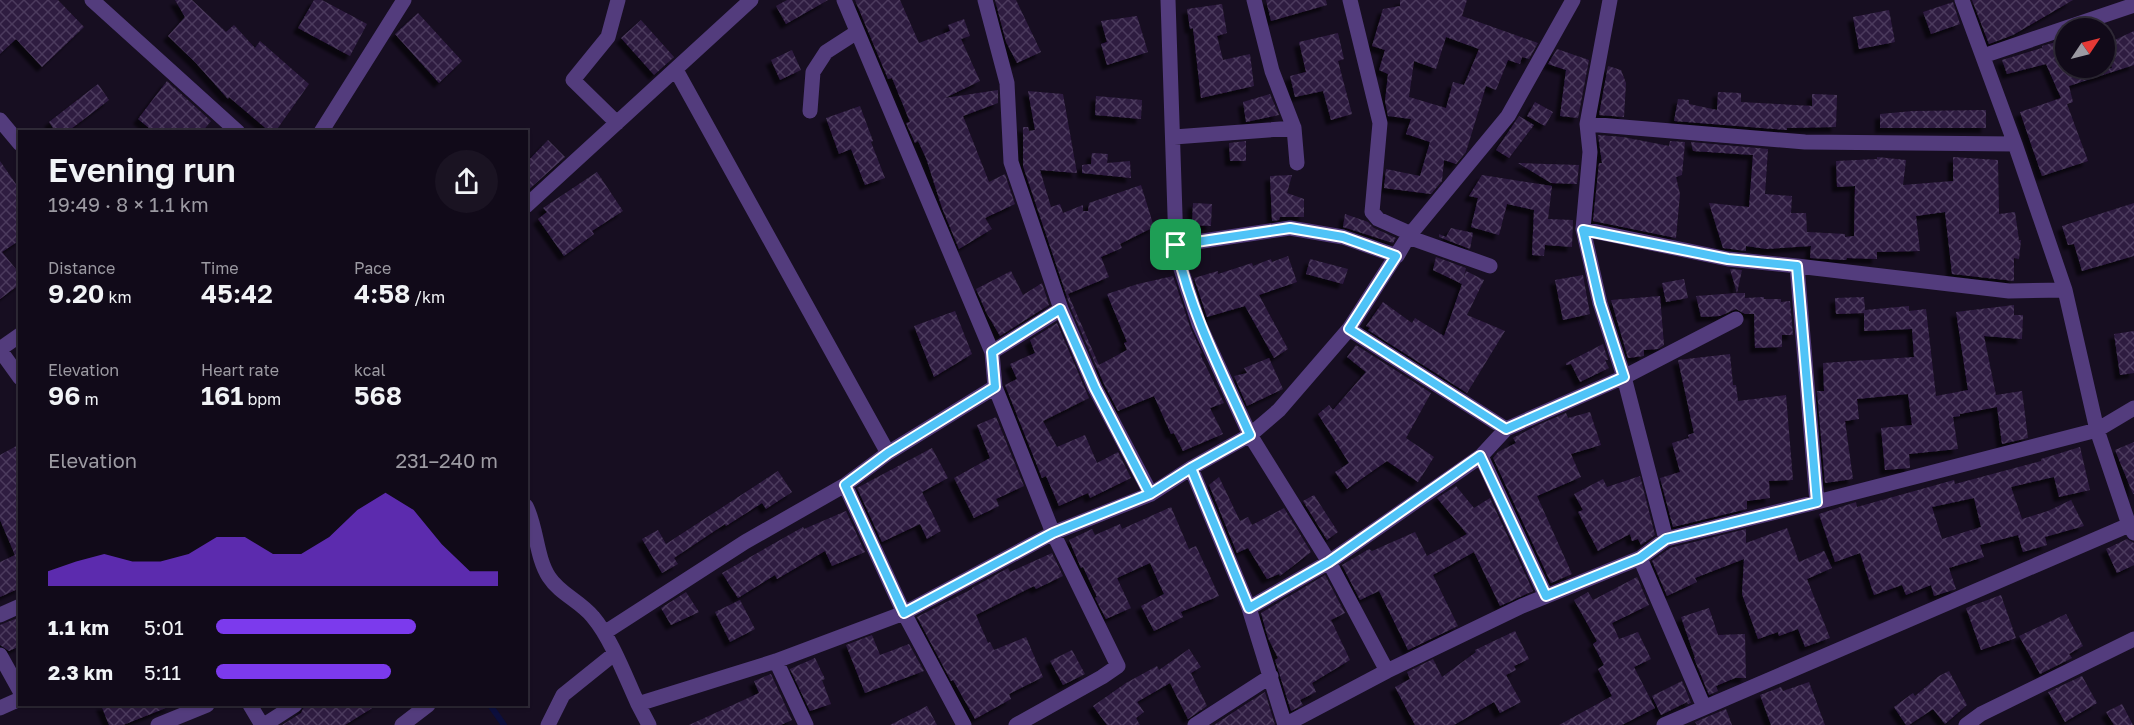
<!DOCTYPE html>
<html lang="en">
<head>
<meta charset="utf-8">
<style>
	:root { --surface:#110a19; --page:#1a1322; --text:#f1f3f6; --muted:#9c9aa2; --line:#302b38; --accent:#7c3aed }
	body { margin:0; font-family:"Golos Text",sans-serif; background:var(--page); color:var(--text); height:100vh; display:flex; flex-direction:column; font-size:22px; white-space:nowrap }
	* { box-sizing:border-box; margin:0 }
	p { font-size:20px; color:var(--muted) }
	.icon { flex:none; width:33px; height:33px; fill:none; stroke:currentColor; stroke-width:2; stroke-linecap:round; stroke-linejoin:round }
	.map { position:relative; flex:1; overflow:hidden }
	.drawer { position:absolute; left:18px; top:130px; width:510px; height:576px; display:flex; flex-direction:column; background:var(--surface); border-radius:0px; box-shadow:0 2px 4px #0004,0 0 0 2px var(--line) }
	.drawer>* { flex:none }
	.needle { width:39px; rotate:55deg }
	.buttons { position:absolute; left:2055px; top:18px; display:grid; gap:12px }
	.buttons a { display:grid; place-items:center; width:60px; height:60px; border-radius:50%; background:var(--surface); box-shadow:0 2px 4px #0004,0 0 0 2px var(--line); font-size:30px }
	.pin { position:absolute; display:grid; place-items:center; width:51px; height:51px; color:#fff; margin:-26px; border-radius:12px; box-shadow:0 3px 9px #0006 }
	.round { display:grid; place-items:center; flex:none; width:63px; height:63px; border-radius:32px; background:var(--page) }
	.headline { display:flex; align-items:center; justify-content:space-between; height:102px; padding:0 30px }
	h1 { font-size:33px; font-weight:600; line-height:45px }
	.metrics { display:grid; grid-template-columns:repeat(3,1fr); gap:9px; height:102px; padding:6px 30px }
	.metrics div { display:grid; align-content:center }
	.metrics b { font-size:26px; font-weight:600 }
	.metrics small { font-size:16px; font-weight:400 }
	.metrics p { font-size:16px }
	.chart { height:168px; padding:12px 30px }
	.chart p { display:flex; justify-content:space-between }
	.chart svg { width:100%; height:108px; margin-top:6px; fill:var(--accent); opacity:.7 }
	ul { padding:0 30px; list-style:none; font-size:20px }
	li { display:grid; grid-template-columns:96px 72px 1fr; align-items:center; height:45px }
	li i { height:15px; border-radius:8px; background:var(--accent) }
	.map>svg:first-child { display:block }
</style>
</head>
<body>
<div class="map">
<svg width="2134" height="725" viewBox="0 0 2134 725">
	<defs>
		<pattern id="building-cross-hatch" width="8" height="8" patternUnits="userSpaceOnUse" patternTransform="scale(1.5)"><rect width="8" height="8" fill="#2e1b41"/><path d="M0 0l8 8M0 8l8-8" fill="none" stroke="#4c3b5d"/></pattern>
		<filter id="shadow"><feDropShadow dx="-5" dy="5" stdDeviation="1.5" flood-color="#0009"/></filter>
	</defs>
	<rect width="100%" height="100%" fill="#170e21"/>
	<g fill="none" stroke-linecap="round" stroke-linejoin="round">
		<!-- stream -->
		<path stroke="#0c0e3c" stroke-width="6" d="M 490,705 L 504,725"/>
	</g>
	<!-- building -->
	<path fill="url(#building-cross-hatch)" fill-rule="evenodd" filter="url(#shadow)" d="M 0,0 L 58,0 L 84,27 L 42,67 L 16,39 L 0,54 Z
		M 175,0 L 192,0 L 226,32 L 234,25 L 255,48 L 260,41 L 309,84 L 275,132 L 270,132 L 229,97 L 228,99 L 195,62 L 168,36 L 185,17 Z
		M 314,0 L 322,0 L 367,24 L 350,56 L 298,28 Z
		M 787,0 L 828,0 L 786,24 L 776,6 Z
		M 855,0 L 900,0 L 919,43 L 950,31 L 948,25 L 964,19 L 970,36 L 961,39 L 980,81 L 945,98 L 998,90 L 998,103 L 963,116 L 989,182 L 1005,174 L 1015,204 L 985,218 L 992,229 L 959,249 L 942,208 L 926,158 L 918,141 L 915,143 L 906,123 L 910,122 L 892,78 L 888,79 Z
		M 995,0 L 1016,0 L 1041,52 L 1017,63 L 1006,42 Z
		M 1266,0 L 1326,0 L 1327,5 L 1271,21 Z
		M 1400,0 L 1467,0 L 1462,16 L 1538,43 L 1529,59 L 1522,57 L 1520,64 L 1508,60 L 1496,90 L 1486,86 L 1466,152 L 1456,164 L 1444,160 L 1442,181 L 1431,194 L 1384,188 L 1386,169 L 1420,176 L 1430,142 L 1406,134 L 1411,119 L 1388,116 L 1385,101 L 1388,74 L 1379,70 L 1385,50 L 1372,46 L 1383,9 L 1400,6 ZM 1446,37 L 1479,49 L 1464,85 L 1453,82 L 1446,108 L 1409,97 L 1414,61 L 1436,69 Z
		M 1972,0 L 2073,0 L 2013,35 L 1989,44 Z
		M 1953,2 L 1960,24 L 1931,34 L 1923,12 Z
		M 1222,4 L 1227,33 L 1217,36 L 1223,60 L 1250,54 L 1254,86 L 1201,98 L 1193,28 L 1190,29 L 1187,9 Z
		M 1889,10 L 1895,42 L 1859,49 L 1853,17 Z
		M 418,13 L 462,61 L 439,83 L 395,34 Z
		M 1137,16 L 1148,52 L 1107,65 L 1101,44 L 1107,42 L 1101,21 Z
		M 641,20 L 674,57 L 654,75 L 621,38 Z
		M 2134,31 L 2134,65 L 2069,86 L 2073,102 L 2067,104 L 2088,161 L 2042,176 L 2020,112 L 2061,98 L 2046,64 L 2007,74 L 2002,60 L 2042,48 L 2042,46 L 2056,42 L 2063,68 L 2112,68 L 2104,45 Z
		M 1338,33 L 1344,59 L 1338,61 L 1352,114 L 1331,120 L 1323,91 L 1295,97 L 1290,76 L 1306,72 L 1299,42 Z
		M 1557,49 L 1589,60 L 1578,118 L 1560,116 L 1566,70 L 1548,64 Z
		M 792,50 L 801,70 L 780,80 L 771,60 Z
		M 1608,66 L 1621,70 L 1626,83 L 1624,117 L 1599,115 Z
		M 167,81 L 211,121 L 202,132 L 154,132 L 138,119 Z
		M 98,84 L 109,100 L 67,132 L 56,132 L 49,122 Z
		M 1028,91 L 1063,94 L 1077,173 L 1040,170 L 1051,207 L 1060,204 L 1063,213 L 1083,205 L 1083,211 L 1088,211 L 1089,203 L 1141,185 L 1154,227 L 1120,244 L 1122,248 L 1101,257 L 1109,277 L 1068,294 L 1099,365 L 1127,350 L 1124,343 L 1127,342 L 1107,294 L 1138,284 L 1173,276 L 1190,327 L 1202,353 L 1200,354 L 1224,403 L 1210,408 L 1223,434 L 1183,451 L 1174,433 L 1171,434 L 1154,396 L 1118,411 L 1104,384 L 1070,306 L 1023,166 L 1023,127 L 1028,127 L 1029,131 L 1035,130 Z
		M 1718,92 L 1741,93 L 1741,102 L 1812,106 L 1812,94 L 1837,95 L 1836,127 L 1787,128 L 1787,130 L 1674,121 L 1678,99 L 1689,100 L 1689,104 L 1717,110 Z
		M 1270,94 L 1279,115 L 1246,122 L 1243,102 Z
		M 1096,96 L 1142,100 L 1141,119 L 1095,115 Z
		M 1535,102 L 1553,112 L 1545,126 L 1527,116 Z
		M 860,106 L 873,141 L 871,142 L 885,178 L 865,185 L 851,149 L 839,154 L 826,118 Z
		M 1986,110 L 1986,128 L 1880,128 L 1880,114 L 1913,111 Z
		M 1519,116 L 1534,125 L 1509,158 L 1496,150 Z
		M 1598,135 L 1623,137 L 1669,146 L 1670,141 L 1685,142 L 1682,175 L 1676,177 L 1680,194 L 1676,238 L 1593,221 L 1599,163 L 1602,163 Z
		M 548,140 L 565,157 L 526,192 L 526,163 Z
		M 1246,141 L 1246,161 L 1230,161 L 1229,143 Z
		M 1691,142 L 1768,149 L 1765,194 L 1792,196 L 1791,213 L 1806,213 L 1807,232 L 1845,234 L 1845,237 L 1854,236 L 1855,186 L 1837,187 L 1836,161 L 1877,159 L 1877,157 L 1906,160 L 1903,185 L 1953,181 L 1953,157 L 1998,160 L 1999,214 L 2015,212 L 2019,240 L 2021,240 L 2019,259 L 2014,258 L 2014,281 L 1952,274 L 1945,212 L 1916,216 L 1920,251 L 1877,252 L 1877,259 L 1847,258 L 1846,260 L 1810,258 L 1811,246 L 1767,249 L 1746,246 L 1746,251 L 1723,248 L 1709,203 L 1749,207 L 1753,155 L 1693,151 Z
		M 1092,153 L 1108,154 L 1107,163 L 1130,161 L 1131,178 L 1082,173 L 1082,165 L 1091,164 Z
		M 0,161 L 20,190 L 20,240 L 2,252 L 20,274 L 20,284 L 0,299 Z
		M 1518,163 L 1579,165 L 1577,184 L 1551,183 Z
		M 597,172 L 623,211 L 592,231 L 594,234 L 564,256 L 538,219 L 547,212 L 543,208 Z
		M 1292,175 L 1287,193 L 1304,199 L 1304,217 L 1280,217 L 1279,220 L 1272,221 L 1270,176 Z
		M 1482,175 L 1552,186 L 1548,219 L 1573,220 L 1572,247 L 1545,245 L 1544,256 L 1532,255 L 1534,210 L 1507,204 L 1499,235 L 1471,227 L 1478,198 L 1469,196 Z
		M 1193,203 L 1212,204 L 1211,226 L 1192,225 Z
		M 2134,203 L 2134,256 L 2082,271 L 2074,244 L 2068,245 L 2062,226 Z
		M 1345,214 L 1368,222 L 1374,228 L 1396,238 L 1393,243 L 1343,227 Z
		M 1451,228 L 1473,233 L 1470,249 L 1439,237 L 1439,234 L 1446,237 Z
		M 1288,256 L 1297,282 L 1259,295 L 1288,349 L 1274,358 L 1245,306 L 1207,317 L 1194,278 L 1218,271 L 1218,274 L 1252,263 L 1253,266 L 1271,259 L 1272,262 Z
		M 1436,257 L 1466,268 L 1463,280 L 1466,271 L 1484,280 L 1467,315 L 1505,331 L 1467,393 L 1368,330 L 1370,328 L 1366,326 L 1383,302 L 1412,323 L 1415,318 L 1444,336 L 1462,284 L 1433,270 Z
		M 1310,259 L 1348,269 L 1343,284 L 1306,274 Z
		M 1730,269 L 1742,270 L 1737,293 L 1745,293 L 1745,298 L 1764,297 L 1764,299 L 1781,299 L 1781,302 L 1790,301 L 1793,335 L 1782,335 L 1782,347 L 1755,348 L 1754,314 L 1745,314 L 1736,309 L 1720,316 L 1701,317 L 1696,296 L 1737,293 Z
		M 1011,271 L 1023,295 L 1042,283 L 1049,305 L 1000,336 L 986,312 L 976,289 Z
		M 1583,275 L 1590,314 L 1563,320 L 1555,280 Z
		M 1684,279 L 1688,298 L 1666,302 L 1662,283 Z
		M 1660,296 L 1664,345 L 1658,349 L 1644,350 L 1644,356 L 1628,358 L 1611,300 Z
		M 1864,297 L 1865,310 L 1909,306 L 1909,311 L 1926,309 L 1936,396 L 1968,390 L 1956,312 L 2014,305 L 2014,315 L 2023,315 L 2022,339 L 1984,336 L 1996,395 L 2022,391 L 2028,438 L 2002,444 L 1997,407 L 1960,414 L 1960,416 L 1953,417 L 1958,449 L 1909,454 L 1910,468 L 1885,470 L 1881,428 L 1912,425 L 1908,394 L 1857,399 L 1859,419 L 1845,421 L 1853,479 L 1825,483 L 1817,391 L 1824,391 L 1823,363 L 1914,357 L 1912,329 L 1864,331 L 1864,313 L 1836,314 L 1835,298 Z
		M 955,311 L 972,354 L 934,377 L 914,326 Z
		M 1057,323 L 1089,398 L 1043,421 L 1057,447 L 1085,435 L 1097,463 L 1118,452 L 1131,478 L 1090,498 L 1088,493 L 1059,506 L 1046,476 L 1042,478 L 1005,385 L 1017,379 L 1010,364 L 1035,353 L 1030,340 Z
		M 2134,331 L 2134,373 L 2120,375 L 2114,334 Z
		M 1603,344 L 1608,360 L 1605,360 L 1609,368 L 1580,382 L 1571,364 L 1566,365 L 1566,363 Z
		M 1356,345 L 1431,393 L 1406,438 L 1434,457 L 1418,482 L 1387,461 L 1347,489 L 1335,472 L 1349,463 L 1318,414 L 1329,405 L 1333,410 L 1366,372 L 1347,357 Z
		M 1730,354 L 1733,385 L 1736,385 L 1738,401 L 1786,395 L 1793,480 L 1769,481 L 1770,498 L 1747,501 L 1747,509 L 1673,527 L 1660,478 L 1680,472 L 1672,443 L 1689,438 L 1688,435 L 1694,433 L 1678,360 Z
		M 1269,358 L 1283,389 L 1247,406 L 1234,376 L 1247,373 L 1244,368 Z
		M 1590,412 L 1601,445 L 1571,454 L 1581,477 L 1537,496 L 1572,574 L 1551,583 L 1493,458 L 1498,452 L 1516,443 L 1513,438 L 1540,424 L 1566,413 L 1568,418 Z
		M 996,417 L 1024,486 L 996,499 L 999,506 L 974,518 L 954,478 L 990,458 L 977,425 Z
		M 2134,442 L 2134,494 L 2133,494 L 2115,450 Z
		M 20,444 L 20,588 L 0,597 L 0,562 L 15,555 L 0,520 L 0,455 Z
		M 2080,447 L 2090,490 L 2059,497 L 2054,477 L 2011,487 L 2022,519 L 2048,511 L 2071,500 L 2084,526 L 2045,537 L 2047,545 L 2023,552 L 2018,535 L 1980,545 L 1984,557 L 1949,568 L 1956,589 L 1934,596 L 1931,585 L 1906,595 L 1902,585 L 1874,595 L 1860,553 L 1835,562 L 1819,514 L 1856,502 L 1857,507 L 1954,480 L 1955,484 L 2041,461 L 2041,459 ZM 1974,498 L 1981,527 L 1942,539 L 1932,507 Z
		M 932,448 L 948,478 L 922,492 L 941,531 L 927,539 L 920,524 L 882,542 L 857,488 Z
		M 778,471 L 792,492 L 766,509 L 762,503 L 726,526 L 725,524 L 674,558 L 678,564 L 662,573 L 642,539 L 658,530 L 666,544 Z
		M 1640,476 L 1655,535 L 1641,545 L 1638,539 L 1632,541 L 1630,534 L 1598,551 L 1578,512 L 1583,510 L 1574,494 L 1603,479 L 1607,487 Z
		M 1219,477 L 1240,521 L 1248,517 L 1252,525 L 1284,508 L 1311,552 L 1280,576 L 1279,574 L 1267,579 L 1248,548 L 1237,553 L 1209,485 Z
		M 1456,486 L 1474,508 L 1490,498 L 1533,591 L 1500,606 L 1474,552 L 1433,575 L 1458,626 L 1408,650 L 1379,591 L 1360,600 L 1342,565 L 1369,549 L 1372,551 L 1415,532 L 1427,556 L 1467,534 L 1437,498 Z
		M 1314,495 L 1338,532 L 1327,540 L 1303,501 Z
		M 1171,507 L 1189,549 L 1196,546 L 1219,596 L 1181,612 L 1183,617 L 1154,631 L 1141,606 L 1164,594 L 1150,563 L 1117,578 L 1131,608 L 1106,619 L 1095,598 L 1097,597 L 1083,567 L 1081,568 L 1069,540 L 1092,529 L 1095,535 L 1120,524 L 1122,529 Z
		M 846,511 L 865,552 L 832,566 L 825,551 L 777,579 L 775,575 L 738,598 L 722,573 L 803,527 L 804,529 Z
		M 1787,528 L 1799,562 L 1824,551 L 1832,568 L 1807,579 L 1830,638 L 1805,647 L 1798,629 L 1779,636 L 1778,632 L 1758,639 L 1742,594 L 1744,559 L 1695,578 L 1697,582 L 1667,596 L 1652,561 L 1670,548 L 1746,529 L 1746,543 Z
		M 2127,539 L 2134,543 L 2134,565 L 2117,573 L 2106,549 Z
		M 1052,553 L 1063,576 L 1036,589 L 1034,586 L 976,615 L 988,643 L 990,642 L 994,650 L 1026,637 L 1043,677 L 1009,694 L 1011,699 L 975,719 L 953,680 L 951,681 L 917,617 L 972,589 L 972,588 L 1008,568 L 1010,572 Z
		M 1325,575 L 1345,613 L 1331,620 L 1350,660 L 1312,683 L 1316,692 L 1300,700 L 1303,705 L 1291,711 L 1275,660 L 1278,658 L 1268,638 L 1261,613 Z
		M 1637,577 L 1649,605 L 1612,623 L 1619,639 L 1638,632 L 1651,659 L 1634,667 L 1655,708 L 1622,725 L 1559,725 L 1612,696 L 1598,669 L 1604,665 L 1593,644 L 1597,641 L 1574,600 L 1588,592 L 1593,600 Z
		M 686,592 L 699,612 L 671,625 L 661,608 Z
		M 2001,595 L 2016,638 L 1981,650 L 1966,608 Z
		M 740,600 L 755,629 L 730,642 L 715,612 Z
		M 1709,608 L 1718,635 L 1745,634 L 1746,678 L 1735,678 L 1716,686 L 1718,691 L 1709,695 L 1694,658 L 1695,658 L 1681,617 Z
		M 2066,614 L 2083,646 L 2069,654 L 2072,658 L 2040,674 L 2019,636 Z
		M 20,617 L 20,646 L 9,651 L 0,645 L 0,625 Z
		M 1515,631 L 1529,659 L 1514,666 L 1516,670 L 1506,675 L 1521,702 L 1500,713 L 1494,702 L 1454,725 L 1415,725 L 1395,687 L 1410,679 L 1407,672 L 1433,659 L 1442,677 L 1476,652 L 1475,650 Z
		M 872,635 L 880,655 L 909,644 L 924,671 L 865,693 L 846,645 Z
		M 1189,649 L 1201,667 L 1191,673 L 1207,706 L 1188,719 L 1170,683 L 1137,702 L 1144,712 L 1136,718 L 1140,725 L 1107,725 L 1093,706 L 1126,683 L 1157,666 L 1159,670 Z
		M 1072,650 L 1085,674 L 1063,685 L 1050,661 Z
		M 815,658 L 825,679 L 822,680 L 831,704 L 810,711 L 790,669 Z
		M 1949,671 L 1967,705 L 1945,724 L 1933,709 L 1909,725 L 1906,725 L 1894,707 L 1913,693 L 1915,696 L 1939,676 Z
		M 771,674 L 792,720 L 781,725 L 689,725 L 759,693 L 754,681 Z
		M 2082,676 L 2097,703 L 2065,722 L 2048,692 Z
		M 1682,681 L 1691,703 L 1688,704 L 1687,702 L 1661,715 L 1652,696 Z
		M 1809,682 L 1825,725 L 1771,725 L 1760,695 L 1781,687 L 1783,691 Z
		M 1265,692 L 1275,725 L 1214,725 L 1249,702 Z
		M 2122,704 L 2133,725 L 2114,725 L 2106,712 Z
		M 101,705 L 171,705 L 171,706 L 123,725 L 109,725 Z
		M 305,705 L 377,705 L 345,725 L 282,725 L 301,713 Z
		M 927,706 L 937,725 L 890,725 Z
		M 1726,709 L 1732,725 L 1697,725 L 1695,722 Z"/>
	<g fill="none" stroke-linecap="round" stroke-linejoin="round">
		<!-- minor -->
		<path stroke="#533c7d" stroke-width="15" d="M 92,0 L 238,132
			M 844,0 L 992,352 L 995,387 L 1053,533 L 1118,666 L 1102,677 L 1016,725
			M 985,0 L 1007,83 L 1011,162 L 1061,309 L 992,352
			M 1168,0 L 1176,245
			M 1254,0 L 1272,71 L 1294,128 L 1297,163
			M 1350,0 L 1380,123 L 1372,212 L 1378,219 L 1407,232 L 1408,237 L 1397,256 L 1343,237 L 1290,228 L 1176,245 L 1180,266 L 1199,324 L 1250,435 L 1329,562 L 1387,671
			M 1610,0 L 1587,124 L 1590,152 L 1583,229 L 1600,303 L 1624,377 L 1666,539
			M 1983,56 L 2134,5
			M 676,70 L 888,453
			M 810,111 L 813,72 L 826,52 L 857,32
			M 0,120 L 20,144
			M 617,123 L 573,80 L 608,37 L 618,0
			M 1587,124 L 1805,142 L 2015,144
			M 321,132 L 404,0
			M 1174,137 L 1294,128
			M 526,206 L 751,0
			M 1583,229 L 1728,259 L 1797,266
			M 1408,237 L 1490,266
			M 2065,290 L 2097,430 L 2134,408
			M 1061,309 L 1095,388 L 1151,494
			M 1349,329 L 1506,429
			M 0,349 L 20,335
			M 0,350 L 20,378
			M 1481,456 L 1546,596
			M 1191,468 L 1249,608 L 1285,725
			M 845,485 L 904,613 L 964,725
			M 1817,502 L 1797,266 L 2009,291 L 2065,290 L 2015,144 L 1962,0
			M 526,506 C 537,528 536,557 549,577 C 560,594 580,601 593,617 C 611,638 626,678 638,704
			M 1640,558 L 1704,707
			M 1249,608 L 1329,562 L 1481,456 L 1506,429 L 1624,377 L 1736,319
			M 0,615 L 20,606
			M 604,633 L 745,542 L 845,485 L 888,453 L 995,387
			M 0,655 L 20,691
			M 776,661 L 806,725
			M 250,705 L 262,725
			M 0,708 L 20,699
			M 158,725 L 207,705
			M 264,725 L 295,705
			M 402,725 L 428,705
			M 548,725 L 563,695 L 614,654
			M 649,725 L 638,704 L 776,661 L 904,613 L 1053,533 L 1151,494 L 1191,468 L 1250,435 L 1279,410 L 1349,329 L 1408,237 L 1508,116 L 1573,0
			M 1195,725 L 1271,676
			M 1285,725 L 1387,671 L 1522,606 L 1640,558 L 1666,539 L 1817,502 L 2097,430 L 2129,525 L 2134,533
			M 1664,725 L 2129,525
			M 1966,725 L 1981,714 L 2134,639"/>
	</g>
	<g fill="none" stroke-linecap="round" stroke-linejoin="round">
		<defs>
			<path id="route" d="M 1176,245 C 1190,312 1222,373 1250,435 L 1191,468 L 1150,494 L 1053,533 L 904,613 L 845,485 L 888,453 L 995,387 L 992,352 L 1060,309 L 1095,388 L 1150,494 L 1191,468 L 1249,608 L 1329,562 L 1480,456 L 1546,596 L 1640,558 L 1666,539 L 1817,502 L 1797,266 L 1728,259 L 1583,230 L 1600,303 L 1624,377 L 1506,429 L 1349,329 L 1396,256 L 1343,237 L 1290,228 L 1176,245"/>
		</defs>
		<!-- route casing -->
		<use href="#route" stroke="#fff" stroke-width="12"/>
		<!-- route -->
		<use href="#route" stroke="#4fc3f7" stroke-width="8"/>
	</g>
</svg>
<div class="buttons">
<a><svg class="needle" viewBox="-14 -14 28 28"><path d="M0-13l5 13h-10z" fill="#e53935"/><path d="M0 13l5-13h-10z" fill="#9c9aa2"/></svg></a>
</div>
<div class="pin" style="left:1176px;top:245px;background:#1e9e55"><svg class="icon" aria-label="arrive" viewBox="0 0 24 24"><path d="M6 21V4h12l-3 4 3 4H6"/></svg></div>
<section class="drawer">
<div class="headline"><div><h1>Evening run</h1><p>19:49 · 8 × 1.1 km</p></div><a class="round"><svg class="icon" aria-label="share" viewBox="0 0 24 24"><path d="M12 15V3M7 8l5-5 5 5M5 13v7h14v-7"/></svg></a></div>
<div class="metrics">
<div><p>Distance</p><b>9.20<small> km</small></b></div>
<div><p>Time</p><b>45:42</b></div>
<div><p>Pace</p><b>4:58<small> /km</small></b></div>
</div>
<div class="metrics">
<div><p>Elevation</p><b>96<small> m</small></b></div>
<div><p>Heart rate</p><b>161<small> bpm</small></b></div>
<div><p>kcal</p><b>568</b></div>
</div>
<div class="chart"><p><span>Elevation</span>231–240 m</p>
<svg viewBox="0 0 160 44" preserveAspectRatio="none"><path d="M0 44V38L10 34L20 31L30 34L40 34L50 31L60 24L70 24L80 31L90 31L100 24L110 13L120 6L130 13L140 27L150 38L160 38V44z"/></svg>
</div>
<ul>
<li><b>1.1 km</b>5:01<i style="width:71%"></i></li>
<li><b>2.3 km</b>5:11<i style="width:62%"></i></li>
</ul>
</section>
</div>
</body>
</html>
